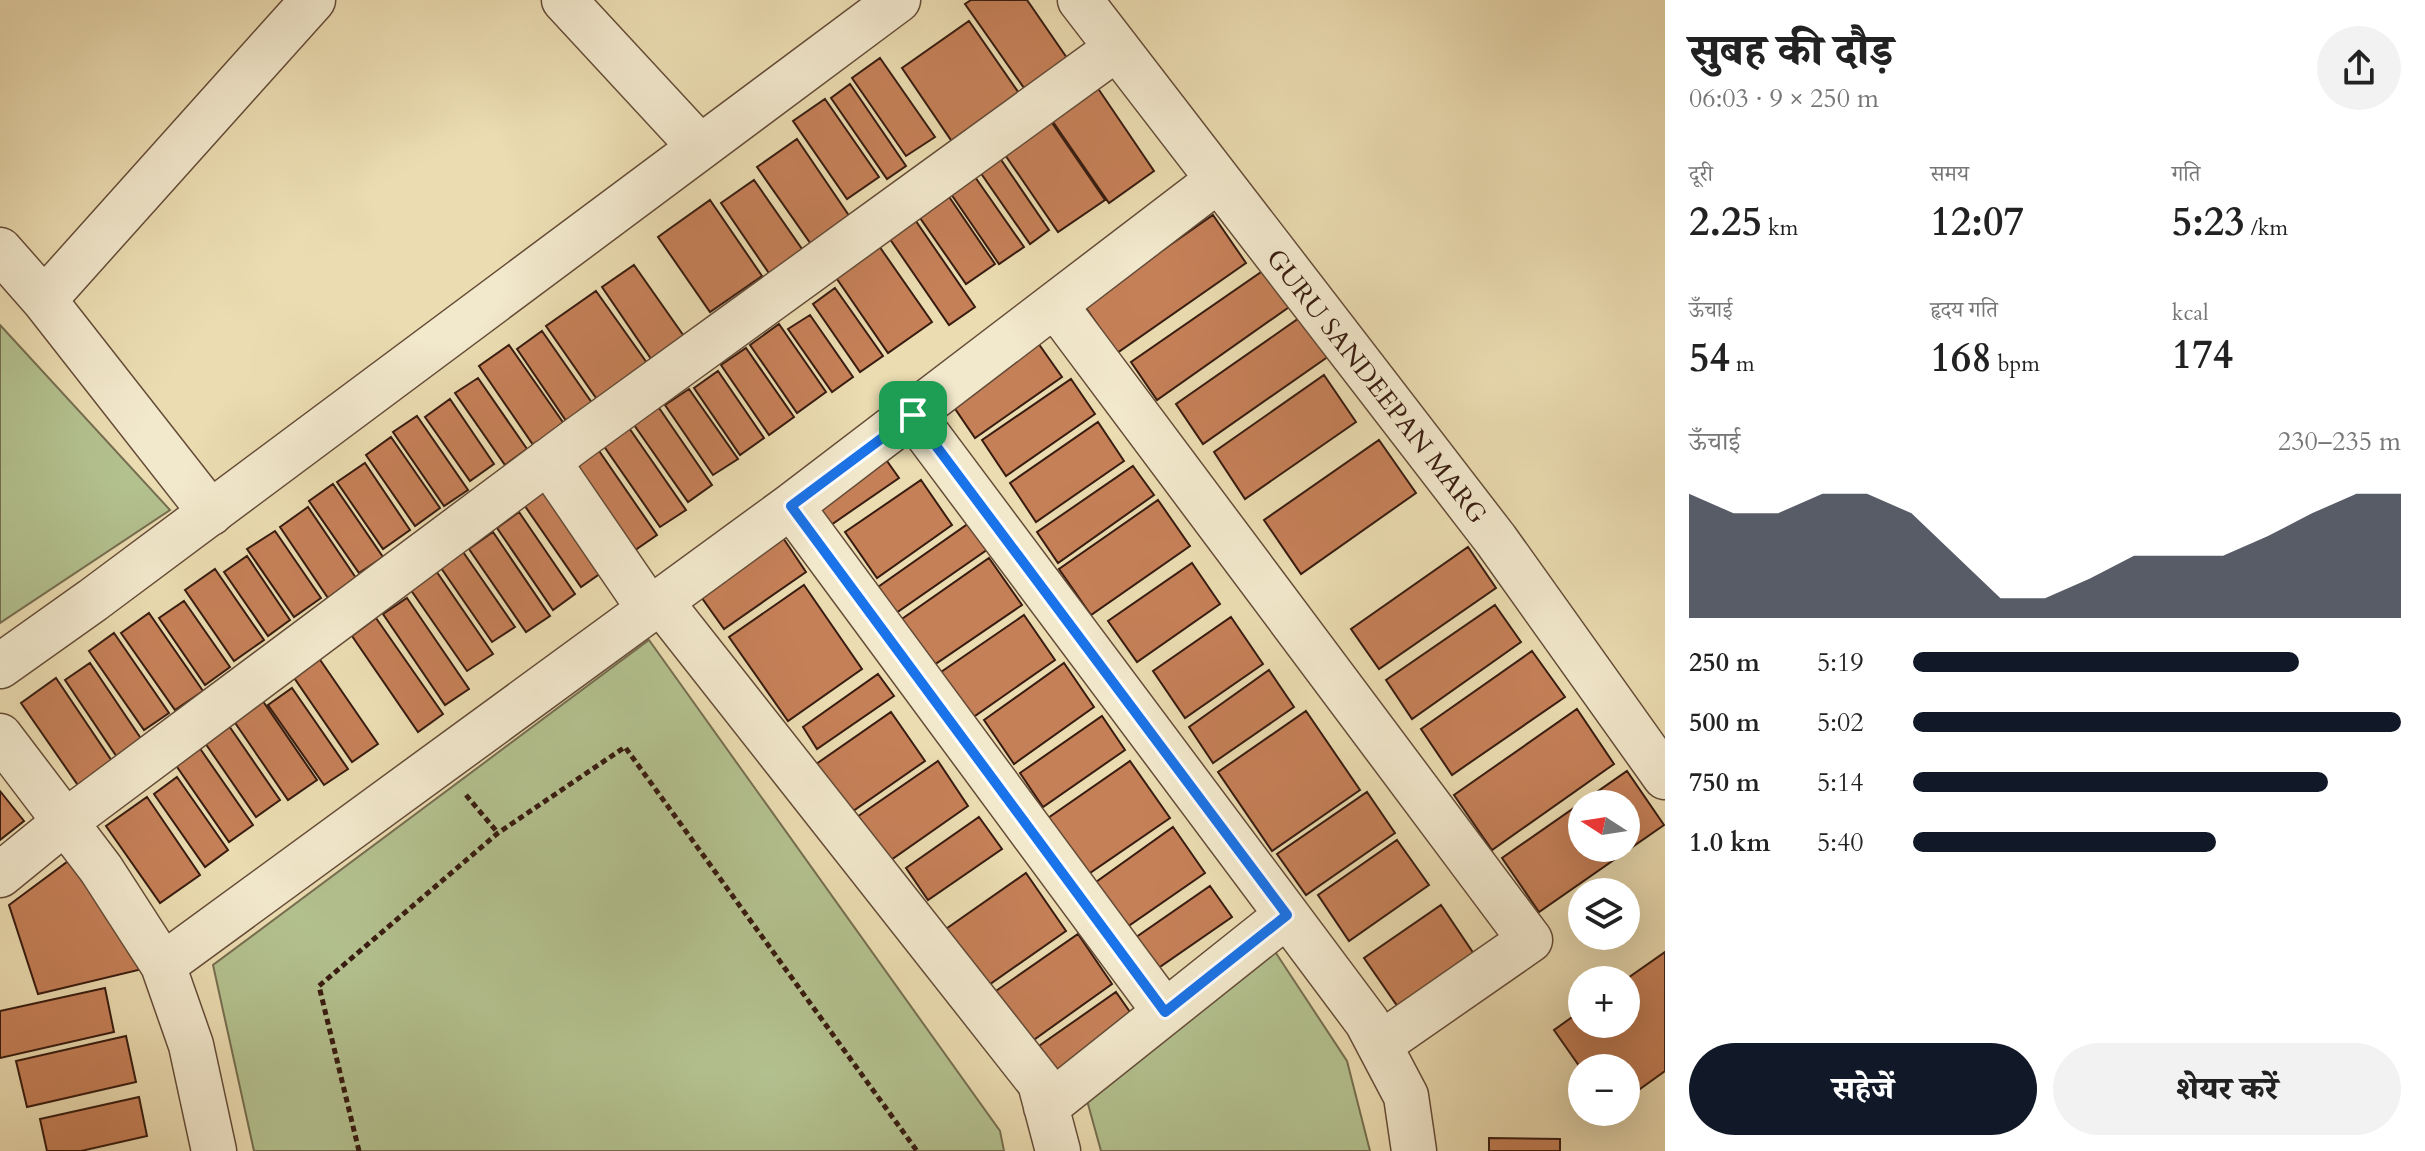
<!DOCTYPE html>
<html lang="hi">
<head>
<meta charset="utf-8">
<style>
	:root { --surface:#fff; --page:#f2f2f2; --text:#222; --muted:#767676; --accent:#111827 }
	body { margin:0; font-family:Cardo,"Noto Serif Devanagari",serif; background:var(--page); color:var(--text); height:100vh; display:flex; flex-direction:column; font-size:30px; white-space:nowrap }
	* { box-sizing:border-box; margin:0 }
	p { font-size:26px; color:var(--muted) }
	.icon { flex:none; width:44px; height:44px; fill:none; stroke:currentColor; stroke-width:2; stroke-linecap:round; stroke-linejoin:round }
	.map { position:relative; flex:1; overflow:hidden }
	.side { display:flex; flex-direction:column; background:var(--surface); width:760px }
	.side>* { flex:none }
	.needle { width:52px; rotate:282deg }
	.buttons { position:absolute; left:1568px; top:790px; display:grid; gap:16px }
	.buttons a { display:grid; place-items:center; width:72px; height:72px; border-radius:50%; background:var(--surface); box-shadow:0 8px 32px #0002; font-size:40px }
	.pin { position:absolute; display:grid; place-items:center; width:68px; height:68px; color:#fff; margin:-34px; border-radius:16px; box-shadow:0 4px 12px #0006 }
	.round { display:grid; place-items:center; flex:none; width:84px; height:84px; border-radius:42px; background:var(--page) }
	.overview { display:flex; align-items:center; justify-content:space-between; height:136px; padding:0 24px }
	h1 { font-size:44px; font-weight:800; line-height:60px }
	.stats { display:grid; grid-template-columns:repeat(3,1fr); gap:12px; height:136px; padding:8px 24px }
	.stats div { display:grid; align-content:center }
	.stats b { font-size:40px; font-weight:800 }
	.stats small { font-size:22px; font-weight:400 }
	.stats p { font-size:22px }
	.chart { height:224px; padding:16px 24px }
	.chart p { display:flex; justify-content:space-between }
	.chart svg { width:100%; height:144px; margin-top:8px; fill:var(--accent); opacity:.7 }
	.button { display:flex; gap:16px; margin-top:auto; padding:16px 24px }
	.button a { flex:1; height:92px; border-radius:48px; background:var(--accent); color:#fff; font-size:32px; font-weight:800; line-height:92px; text-align:center }
	.button a+a { background:var(--page); color:var(--text) }
	ul { padding:0 24px; list-style:none; font-size:26px }
	li { display:grid; grid-template-columns:128px 96px 1fr; align-items:center; height:60px }
	li i { height:20px; border-radius:10px; background:var(--accent) }
	main { display:flex; flex:1; min-height:0 }
	.map>svg:first-child { display:block }
</style>
</head>
<body>
<main>
<div class="map">
<svg width="1665" height="1151" viewBox="0 0 1665 1151">
	<rect width="100%" height="100%" fill="#ebdcb1"/>
	<filter id="stains"><feTurbulence type="fractalNoise" baseFrequency=".0025" numOctaves="4"/><feColorMatrix values="0 0 0 0 .2 0 0 0 0 .09 0 0 0 0 .02 0 0 0 .5 -.17"/></filter>
	<radialGradient id="worn" r=".72"><stop offset=".6" stop-color="#630" stop-opacity="0"/><stop offset="1" stop-color="#630" stop-opacity=".3"/></radialGradient>
	<!-- green -->
	<path fill="#b3c18f" stroke="#766e50" stroke-width="2" d="M 0,325 L 170,510 L 0,623 Z
		M 649,640 L 1000,1131 L 1004,1151 L 254,1151 L 213,965 Z
		M 1270,944 L 1347,1061 L 1370,1151 L 1101,1151 L 1083,1086 Z"/>
	<!-- building -->
	<path fill="#c68058" stroke="#381c10" stroke-width="2" fill-rule="evenodd" d="M 971,0 L 1027,0 L 1067,58 L 1024,88 L 965,4 Z
		M 969,21 L 1021,96 L 953,143 L 902,68 Z
		M 880,58 L 935,137 L 906,156 L 852,78 Z
		M 850,84 L 906,166 L 887,179 L 831,98 Z
		M 1095,84 L 1154,171 L 1109,203 L 1049,116 Z
		M 825,99 L 879,177 L 847,199 L 793,121 Z
		M 1048,117 L 1105,200 L 1058,232 L 1001,149 Z
		M 797,139 L 852,220 L 813,247 L 757,167 Z
		M 991,145 L 1049,230 L 1030,244 L 971,159 Z
		M 973,174 L 1024,247 L 999,264 L 949,191 Z
		M 754,180 L 809,259 L 775,282 L 721,203 Z
		M 941,185 L 995,264 L 966,284 L 911,205 Z
		M 710,200 L 762,276 L 710,312 L 658,237 Z
		M 909,211 L 975,307 L 949,325 L 883,229 Z
		M 1213,215 L 1246,263 L 1117,353 L 1084,305 Z
		M 870,233 L 932,322 L 888,353 L 826,263 Z
		M 634,265 L 693,349 L 660,372 L 602,287 Z
		M 1267,268 L 1292,305 L 1157,400 L 1131,362 Z
		M 835,288 L 883,356 L 860,372 L 813,304 Z
		M 596,291 L 652,370 L 601,405 L 546,326 Z
		M 810,315 L 853,377 L 832,392 L 788,329 Z
		M 1302,316 L 1329,356 L 1203,444 L 1176,404 Z
		M 779,324 L 826,392 L 797,413 L 750,345 Z
		M 542,331 L 597,410 L 571,428 L 517,349 Z
		M 1031,333 L 1062,377 L 975,438 L 945,394 Z
		M 509,345 L 569,431 L 538,452 L 479,366 Z
		M 746,348 L 794,417 L 769,435 L 721,365 Z
		M 718,371 L 764,438 L 740,455 L 694,388 Z
		M 1324,375 L 1356,422 L 1245,499 L 1214,452 Z
		M 478,378 L 527,449 L 505,465 L 455,393 Z
		M 1071,379 L 1095,414 L 1006,476 L 982,440 Z
		M 689,389 L 738,459 L 713,475 L 665,405 Z
		M 450,399 L 494,464 L 470,481 L 425,417 Z
		M 657,405 L 712,485 L 688,502 L 632,422 Z
		M 417,416 L 468,490 L 444,506 L 393,432 Z
		M 1098,422 L 1124,461 L 1036,522 L 1010,483 Z
		M 627,425 L 686,510 L 660,527 L 601,442 Z
		M 391,437 L 440,508 L 415,526 L 366,455 Z
		M 1379,440 L 1416,493 L 1301,574 L 1264,520 Z
		M 595,445 L 657,535 L 628,555 L 566,465 Z
		M 882,454 L 899,478 L 828,527 L 812,503 Z
		M 365,463 L 410,530 L 383,549 L 337,482 Z
		M 1133,466 L 1154,495 L 1058,563 L 1037,532 Z
		M 550,478 L 611,566 L 581,587 L 520,499 Z
		M 921,480 L 952,525 L 877,578 L 845,532 Z
		M 333,484 L 383,557 L 359,573 L 309,501 Z
		M 1158,500 L 1190,546 L 1091,615 L 1059,569 Z
		M 308,507 L 356,578 L 328,598 L 280,527 Z
		M 519,512 L 575,594 L 553,610 L 497,528 Z
		M 972,521 L 991,547 L 896,613 L 878,587 Z
		M 775,526 L 806,572 L 724,629 L 692,584 Z
		M 275,531 L 321,598 L 294,617 L 247,549 Z
		M 493,532 L 550,616 L 526,632 L 469,549 Z
		M 1468,547 L 1496,588 L 1379,669 L 1351,629 Z
		M 461,549 L 515,627 L 492,642 L 439,565 Z
		M 247,556 L 290,620 L 268,636 L 224,572 Z
		M 989,558 L 1022,605 L 931,667 L 899,621 Z
		M 1192,563 L 1220,604 L 1137,662 L 1108,621 Z
		M 432,565 L 493,654 L 467,671 L 406,583 Z
		M 215,569 L 264,640 L 234,661 L 185,590 Z
		M 804,585 L 862,669 L 788,721 L 729,637 Z
		M 407,598 L 469,689 L 445,705 L 383,614 Z
		M 184,601 L 230,667 L 205,685 L 159,618 Z
		M 1495,605 L 1521,642 L 1412,719 L 1386,680 Z
		M 149,613 L 203,691 L 175,710 L 121,633 Z
		M 1024,615 L 1055,660 L 972,718 L 941,672 Z
		M 1231,617 L 1263,664 L 1185,718 L 1153,671 Z
		M 376,618 L 443,714 L 418,732 L 352,636 Z
		M 114,633 L 169,713 L 144,730 L 89,651 Z
		M 314,651 L 378,744 L 352,762 L 288,669 Z
		M 1532,651 L 1565,697 L 1452,775 L 1421,729 Z
		M 90,663 L 144,743 L 119,760 L 65,680 Z
		M 1064,663 L 1094,707 L 1014,764 L 984,720 Z
		M 1269,670 L 1294,707 L 1213,763 L 1189,727 Z
		M 878,674 L 894,696 L 817,749 L 803,727 Z
		M 56,678 L 116,767 L 82,791 L 21,703 Z
		M 292,688 L 348,769 L 324,785 L 268,705 Z
		M 258,694 L 317,780 L 288,800 L 229,714 Z
		M 1577,709 L 1614,764 L 1492,850 L 1454,795 Z
		M 1306,711 L 1360,790 L 1272,851 L 1218,772 Z
		M 891,712 L 925,761 L 843,818 L 809,769 Z
		M 1102,716 L 1125,750 L 1043,807 L 1020,773 Z
		M 227,723 L 280,800 L 256,817 L 203,740 Z
		M 199,747 L 253,825 L 229,842 L 175,764 Z
		M 938,761 L 968,806 L 888,862 L 857,817 Z
		M 1130,761 L 1170,818 L 1087,875 L 1048,818 Z
		M 1627,771 L 1664,825 L 1539,912 L 1502,858 ZM 1582,804 L 1626,804 L 1626,848 L 1582,848 Z
		M 177,777 L 228,850 L 205,867 L 154,794 Z
		M 0,791 L 24,821 L 0,840 Z
		M 1367,792 L 1395,833 L 1306,895 L 1277,854 Z
		M 147,797 L 200,875 L 160,903 L 106,826 Z
		M 979,817 L 1002,849 L 928,900 L 906,868 Z
		M 1173,827 L 1205,873 L 1127,927 L 1096,882 Z
		M 1397,840 L 1429,885 L 1349,941 L 1318,895 Z
		M 71,859 L 151,967 L 38,994 L 9,905 Z
		M 1026,873 L 1066,931 L 983,989 L 943,931 Z
		M 1210,886 L 1232,917 L 1154,971 L 1132,940 Z
		M 1441,905 L 1474,954 L 1398,1007 L 1364,958 Z
		M 1078,934 L 1112,984 L 1028,1044 L 993,993 Z
		M 1665,952 L 1665,1071 L 1626,1099 L 1626,1068 L 1582,1070 L 1554,1030 L 1582,1010 L 1582,1024 L 1626,1024 L 1625,980 Z
		M 105,988 L 114,1032 L 0,1058 L 0,1011 Z
		M 1116,992 L 1137,1022 L 1057,1078 L 1036,1048 Z
		M 126,1036 L 136,1082 L 27,1107 L 16,1061 Z
		M 139,1097 L 147,1136 L 81,1151 L 47,1151 L 40,1119 Z
		M 1489,1138 L 1560,1139 L 1560,1151 L 1489,1151 Z"/>
	<g fill="none" stroke-linecap="round" stroke-linejoin="round">
		<defs>
			<path id="minor" d="M 564,0 L 700,147
				M 1080,0 L 1496,540 L 1665,777
				M 0,250 L 44,300
				M 1055,305 L 1530,940 L 1379,1045
				M 913,415 L 1367,1022 L 1406,1096 L 1414,1151
				M 548,461 L 650,610
				M 791,506 L 1165,1012
				M 211,513 L 44,300 L 313,0
				M 661,602 L 1040,1083 L 1058,1151
				M 0,736 L 101,869 L 163,965 L 191,1045 L 214,1151
				M 0,875 L 65,822 L 578,439 L 1117,48
				M 163,965 L 791,506 L 1218,180
				M 1046,1107 L 1287,915"/>
			<path id="tertiary" d="M 0,666 L 93,600 L 898,0"/>
		</defs>
		<!-- minor casing -->
		<use href="#minor" stroke="#654c38" stroke-width="47"/>
		<!-- tertiary casing -->
		<use href="#tertiary" stroke="#654c38" stroke-width="47"/>
		<!-- path -->
		<path stroke="#381c10" stroke-width="5" stroke-dasharray="6 4" stroke-linecap="butt" d="M 466,795 L 498,833
			M 359,1151 L 319,986 L 498,833 L 625,747 L 917,1151"/>
		<!-- minor -->
		<use href="#minor" stroke="#f2e8cc" stroke-width="44"/>
		<!-- tertiary -->
		<use href="#tertiary" stroke="#f2e8cc" stroke-width="44"/>
	</g>
	<g fill="none" stroke-linecap="round" stroke-linejoin="round">
		<defs>
			<path id="route" d="M 913,415 L 1287,915 L 1165,1012 L 791,506 Z"/>
		</defs>
		<!-- route casing -->
		<use href="#route" stroke="#fff" stroke-width="16"/>
		<!-- route -->
		<use href="#route" stroke="#1a73e8" stroke-width="10"/>
	</g>
	<g text-anchor="middle" stroke-width="8" stroke-linejoin="round" paint-order="stroke">
		<!-- street labels -->
		<g font-size="26" fill="#381c10" stroke="#f2e8cc">
			<text transform="translate(1377 386) rotate(52)" y="9">GURU SANDEEPAN MARG</text>
		</g>
	</g>
	<rect width="100%" height="100%" filter="url(#stains)"/>
	<rect width="100%" height="100%" fill="url(#worn)"/>
</svg>
<div class="buttons">
<a><svg class="needle" viewBox="-14 -14 28 28"><path d="M0-13l5 13h-10z" fill="#e53935"/><path d="M0 13l5-13h-10z" fill="#767676"/></svg></a>
<a><svg class="icon" aria-label="layers" viewBox="0 0 24 24"><path d="M12 4l9 5-9 5-9-5zM3 14l9 5 9-5"/></svg></a>
<a>+</a>
<a>−</a>
</div>
<div class="pin" style="left:913px;top:415px;background:#1e9e55"><svg class="icon" aria-label="arrive" viewBox="0 0 24 24"><path d="M6 21V4h12l-3 4 3 4H6"/></svg></div>
</div>
<section class="side">
<div class="overview"><div><h1>सुबह की दौड़</h1><p>06:03 · 9 × 250 m</p></div><a class="round"><svg class="icon" aria-label="share" viewBox="0 0 24 24"><path d="M12 15V3M7 8l5-5 5 5M5 13v7h14v-7"/></svg></a></div>
<div class="stats">
<div><p>दूरी</p><b>2.25<small> km</small></b></div>
<div><p>समय</p><b>12:07</b></div>
<div><p>गति</p><b>5:23<small> /km</small></b></div>
</div>
<div class="stats">
<div><p>ऊँचाई</p><b>54<small> m</small></b></div>
<div><p>हृदय गति</p><b>168<small> bpm</small></b></div>
<div><p>kcal</p><b>174</b></div>
</div>
<div class="chart"><p><span>ऊँचाई</span>230–235 m</p>
<svg viewBox="0 0 160 44" preserveAspectRatio="none"><path d="M0 44V6L10 12L20 12L30 6L40 6L50 12L60 25L70 38L80 38L90 32L100 25L110 25L120 25L130 19L140 12L150 6L160 6V44z"/></svg>
</div>
<ul>
<li><b>250 m</b>5:19<i style="width:79%"></i></li>
<li><b>500 m</b>5:02<i style="width:100%"></i></li>
<li><b>750 m</b>5:14<i style="width:85%"></i></li>
<li><b>1.0 km</b>5:40<i style="width:62%"></i></li>
</ul>
<div class="button"><a>सहेजें</a><a>शेयर करें</a></div>
</section>
</main>
</body>
</html>
